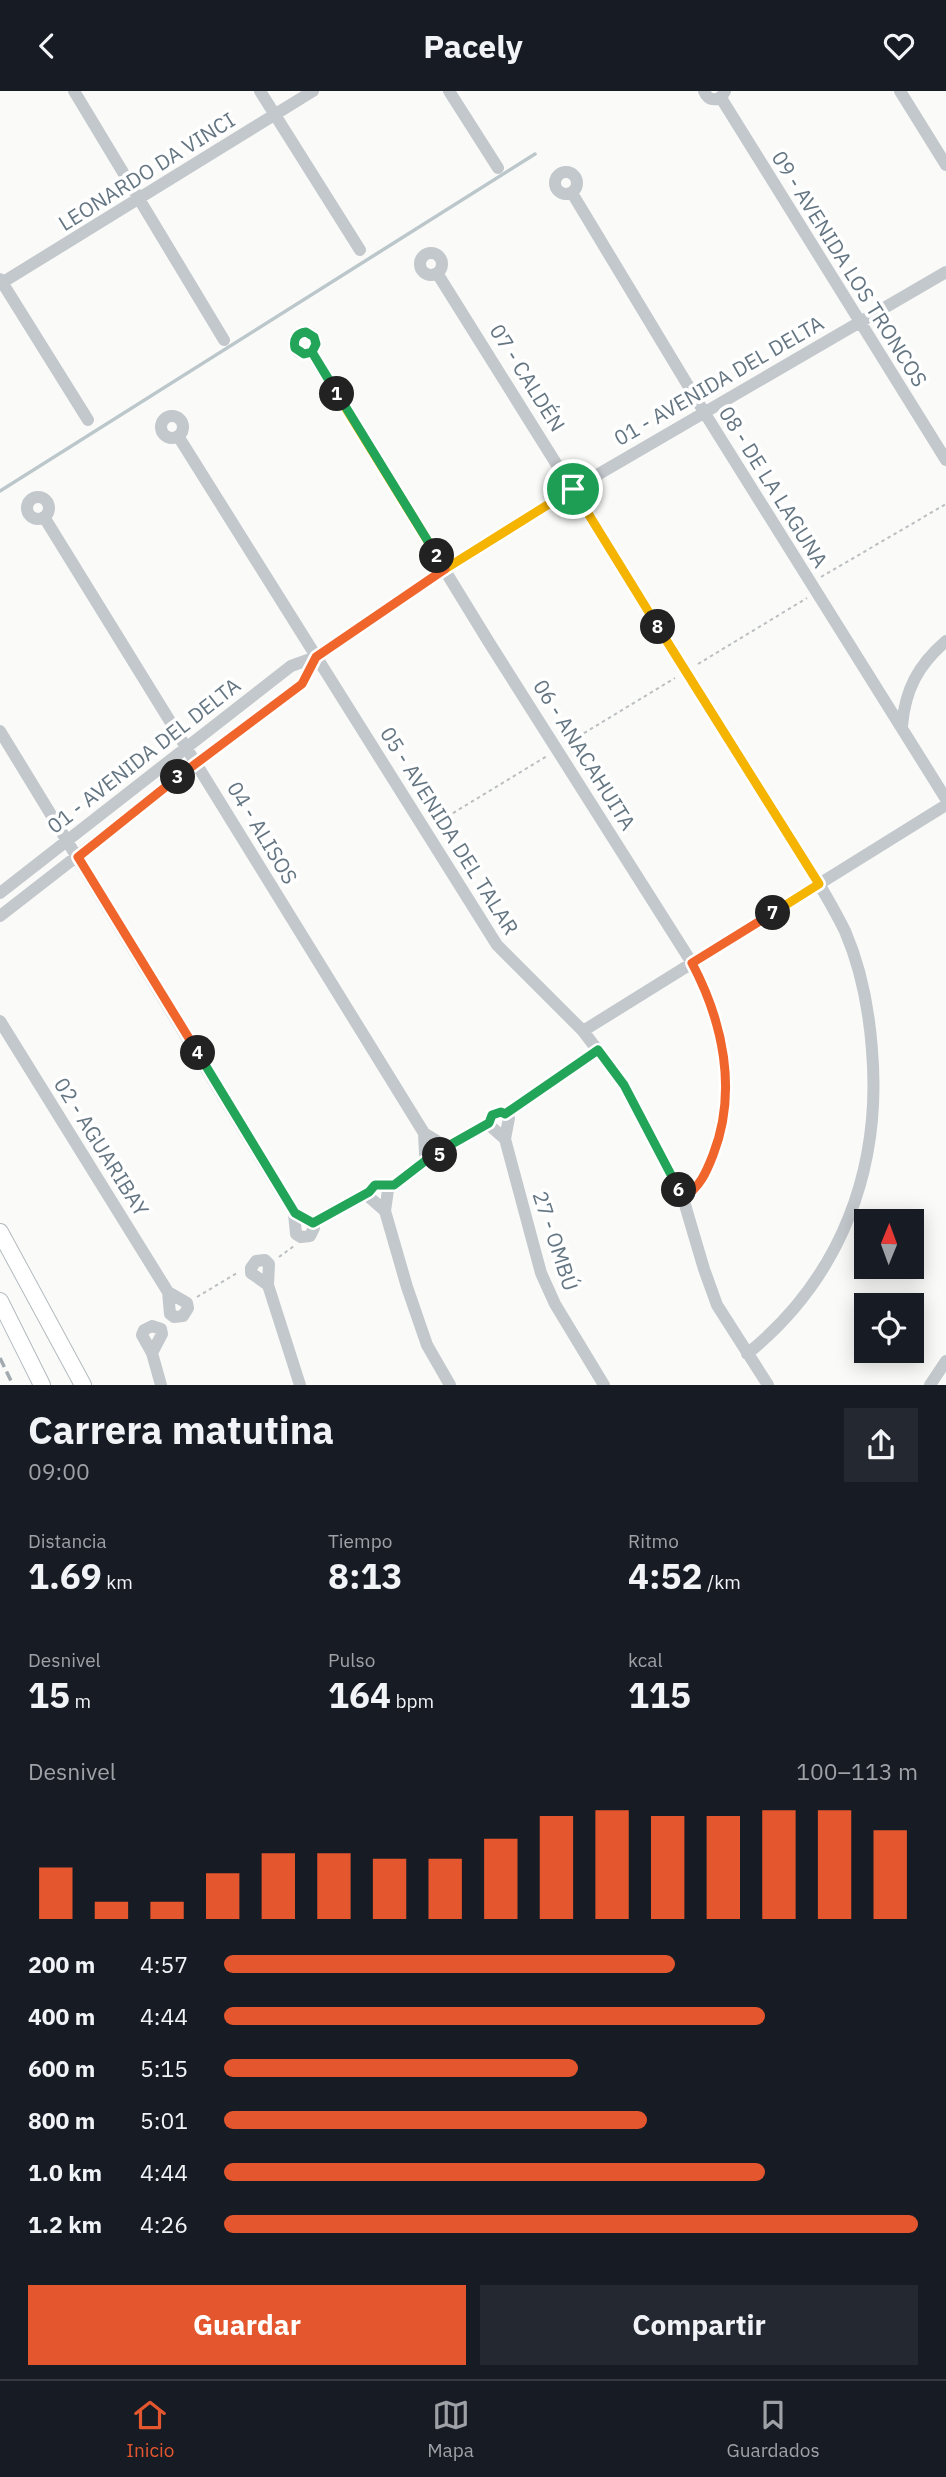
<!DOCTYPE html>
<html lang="es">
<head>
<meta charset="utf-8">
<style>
	:root { --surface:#171b24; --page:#242831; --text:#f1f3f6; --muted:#9ea1a6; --line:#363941; --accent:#e4572e }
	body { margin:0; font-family:"IBM Plex Sans",sans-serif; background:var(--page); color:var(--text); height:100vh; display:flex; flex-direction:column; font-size:26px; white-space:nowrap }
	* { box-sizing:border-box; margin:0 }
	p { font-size:23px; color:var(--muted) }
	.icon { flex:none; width:38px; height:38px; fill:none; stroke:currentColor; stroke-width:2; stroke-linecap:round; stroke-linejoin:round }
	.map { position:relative; height:1294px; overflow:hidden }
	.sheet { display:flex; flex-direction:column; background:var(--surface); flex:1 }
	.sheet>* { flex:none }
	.needle { width:46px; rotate:1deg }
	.buttons { position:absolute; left:854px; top:1118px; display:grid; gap:14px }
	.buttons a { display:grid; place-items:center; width:70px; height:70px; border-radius:0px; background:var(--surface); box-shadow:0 4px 18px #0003; font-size:35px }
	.pin { position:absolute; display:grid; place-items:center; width:60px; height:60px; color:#fff; margin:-30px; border:4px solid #fff; border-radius:50%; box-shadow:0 2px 7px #0007 }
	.km { position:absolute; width:35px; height:35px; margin:-18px; border-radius:50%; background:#222; color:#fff; font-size:19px; line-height:35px; text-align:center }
	.round { display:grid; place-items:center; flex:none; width:74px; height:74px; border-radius:0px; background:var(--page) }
	.headline { display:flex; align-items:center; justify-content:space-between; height:119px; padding:0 28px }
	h1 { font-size:38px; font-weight:700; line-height:52px }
	.figures { display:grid; grid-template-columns:repeat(3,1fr); gap:10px; height:119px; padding:7px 28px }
	.figures div { display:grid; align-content:center }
	.figures b { font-size:35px; font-weight:700 }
	.figures small { font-size:19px; font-weight:400 }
	.figures p { font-size:19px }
	.chart { height:196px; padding:14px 28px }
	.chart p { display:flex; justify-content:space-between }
	.chart svg { width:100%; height:126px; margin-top:7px; stroke:var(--accent); stroke-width:6 }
	.cta { display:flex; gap:14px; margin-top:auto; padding:14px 28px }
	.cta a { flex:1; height:80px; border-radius:0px; background:var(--accent); color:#fff; font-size:28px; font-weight:700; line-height:80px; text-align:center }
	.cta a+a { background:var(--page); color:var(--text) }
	ul { padding:0 28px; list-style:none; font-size:23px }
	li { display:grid; grid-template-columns:112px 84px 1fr; align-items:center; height:52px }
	li i { height:18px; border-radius:9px; background:var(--accent) }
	header { display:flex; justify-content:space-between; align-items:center; height:91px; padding:0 28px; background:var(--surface); font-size:32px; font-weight:700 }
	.tabs { display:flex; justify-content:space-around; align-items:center; height:98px; border-top:2px solid var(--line); background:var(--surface); font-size:19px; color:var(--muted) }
	.tabs a { display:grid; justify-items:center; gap:4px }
	.tabs .current { color:var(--accent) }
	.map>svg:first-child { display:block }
</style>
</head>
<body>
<header><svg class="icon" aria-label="back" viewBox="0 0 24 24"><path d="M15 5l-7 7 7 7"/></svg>Pacely<svg class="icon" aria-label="heart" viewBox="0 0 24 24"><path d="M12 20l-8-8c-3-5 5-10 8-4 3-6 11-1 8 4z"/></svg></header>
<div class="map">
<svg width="946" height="1294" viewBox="0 0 946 1294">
	<rect width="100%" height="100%" fill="#fafaf8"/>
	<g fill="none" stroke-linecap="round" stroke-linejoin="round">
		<!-- stream -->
		<path stroke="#bbc7cb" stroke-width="3.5" d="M 0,400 L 535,63"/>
		<defs>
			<path id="secondary" d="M 0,1141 L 83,1294
				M 0,1210 L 42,1294"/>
		</defs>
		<!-- secondary casing -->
		<use href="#secondary" stroke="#b3babf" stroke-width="18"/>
		<!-- path -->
		<path stroke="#bbbfc2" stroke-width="2" stroke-dasharray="3.5 3.5" stroke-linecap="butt" d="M 821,486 L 946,413
			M 698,573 L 807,507
			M 566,653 L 675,587
			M 435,733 L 547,665
			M 515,1017 L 588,966
			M 453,1053 L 479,1038
			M 398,1091 L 418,1075
			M 323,1126 L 355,1109
			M 279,1166 L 294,1155
			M 197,1206 L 237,1182"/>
		<!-- street -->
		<path stroke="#c3c8cc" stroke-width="12" d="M 74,0 L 224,249
			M 260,0 L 360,159
			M 449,0 L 498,77
			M 704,0 C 708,11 720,11 725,0
			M 900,0 L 946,74
			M 721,7 L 946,369
			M555 92a11 11 0 1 1 22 0a11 11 0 1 1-22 0Z
			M 572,102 L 704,321 L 946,708
			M420 173a11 11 0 1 1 22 0a11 11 0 1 1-22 0Z
			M 437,182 L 819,793 C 828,808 837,824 845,840 C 861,877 869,919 872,959 C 882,1078 841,1187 747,1263
			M 0,188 L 88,329
			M 0,193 L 313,0
			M294 252a11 11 0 1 1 22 0a11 11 0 1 1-22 0Z
			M 311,261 L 490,553 L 692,872 C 723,931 738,1000 713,1064 C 706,1082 700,1096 683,1107
			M161 336a11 11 0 1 1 22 0a11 11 0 1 1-22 0Z
			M 178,345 L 497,854 L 583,940 L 624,994 L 683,1107 L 704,1178 L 717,1214 L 768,1294
			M27 417a11 11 0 1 1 22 0a11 11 0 1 1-22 0Z
			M 44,426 L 424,1042
			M 902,635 C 905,599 918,574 946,550
			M 0,640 L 294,1122
			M 0,802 L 291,575 L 316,566 L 445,478 L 573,398 L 946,181
			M 0,825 L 197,672 L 302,593 L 316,566
			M 0,930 L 168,1201
			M 583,940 L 946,714
			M 501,1021 L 509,1027 L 505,1048 L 489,1034 L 492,1024 Z
			M 424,1042 L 442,1053 L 443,1058 L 438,1066 L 429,1067 L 425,1063 Z
			M 505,1048 L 541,1182 L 555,1213 L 604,1294
			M 385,1120 L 369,1106 L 369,1101 L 375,1094 L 384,1095 L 388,1099 L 385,1120 L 407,1196 L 427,1254 L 450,1294
			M 294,1122 L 313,1132 L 314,1137 L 310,1145 L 301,1146 L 296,1143 Z
			M 268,1194 L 251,1182 L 251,1177 L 256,1170 L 265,1169 L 269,1173 L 268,1194 L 300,1294
			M 168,1201 L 187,1212 L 188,1217 L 183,1225 L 174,1226 L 170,1223 Z
			M 152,1262 L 162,1243 L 161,1238 L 152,1235 L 144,1239 L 142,1244 L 152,1262 L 161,1294
			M 930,1294 L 946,1270"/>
		<!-- secondary -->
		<use href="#secondary" stroke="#fff" stroke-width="16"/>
		<!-- rail -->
		<path stroke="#a2aab0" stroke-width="3.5" stroke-dasharray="10 5" stroke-linecap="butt" d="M 0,1267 L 13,1294"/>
	</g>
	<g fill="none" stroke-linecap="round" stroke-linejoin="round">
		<defs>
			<path id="split-1" d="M 337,303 L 445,478 L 573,398"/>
			<path id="split-2" d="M 337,303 L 312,261 L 316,253 L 314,246 L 306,241 C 297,242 293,248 295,257 L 304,263 L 312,261 L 437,465"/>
			<path id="split-3" d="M 178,686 L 302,593 L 316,566 L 445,478 L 437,465"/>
			<path id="split-4" d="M 178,686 L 78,766 L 198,962"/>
			<path id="split-5" d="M 198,962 L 295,1122 L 313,1132 L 369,1101 L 375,1094 L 394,1094 L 429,1067 L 434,1068 L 440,1064"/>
			<path id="split-6" d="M 440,1064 L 443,1058 L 489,1032 L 492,1024 L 501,1021 L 505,1023 L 598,959 L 624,994 L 679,1099"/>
			<path id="split-7" d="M 679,1099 L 683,1107 C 700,1096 706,1082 713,1064 C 738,1000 723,931 692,872 L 773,822"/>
			<path id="split-8" d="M 658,536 L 819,793 L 773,822"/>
			<path id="split-9" d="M 573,398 L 658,536"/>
		</defs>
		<!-- split-1 casing -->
		<use href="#split-1" stroke="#fff" stroke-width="14"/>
		<!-- split-2 casing -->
		<use href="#split-2" stroke="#fff" stroke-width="14"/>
		<!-- split-3 casing -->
		<use href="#split-3" stroke="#fff" stroke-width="14"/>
		<!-- split-4 casing -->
		<use href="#split-4" stroke="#fff" stroke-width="14"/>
		<!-- split-5 casing -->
		<use href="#split-5" stroke="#fff" stroke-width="14"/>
		<!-- split-6 casing -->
		<use href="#split-6" stroke="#fff" stroke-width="14"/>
		<!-- split-7 casing -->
		<use href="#split-7" stroke="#fff" stroke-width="14"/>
		<!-- split-8 casing -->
		<use href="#split-8" stroke="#fff" stroke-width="14"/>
		<!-- split-9 casing -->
		<use href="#split-9" stroke="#fff" stroke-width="14"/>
		<!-- split-1 -->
		<use href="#split-1" stroke="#f5b400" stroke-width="9"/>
		<!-- split-2 -->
		<use href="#split-2" stroke="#22a559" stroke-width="9"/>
		<!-- split-3 -->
		<use href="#split-3" stroke="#f0652b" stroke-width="9"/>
		<!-- split-4 -->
		<use href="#split-4" stroke="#f0652b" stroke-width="9"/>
		<!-- split-5 -->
		<use href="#split-5" stroke="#22a559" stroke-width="9"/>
		<!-- split-6 -->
		<use href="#split-6" stroke="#22a559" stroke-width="9"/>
		<!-- split-7 -->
		<use href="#split-7" stroke="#f0652b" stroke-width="9"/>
		<!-- split-8 -->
		<use href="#split-8" stroke="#f5b400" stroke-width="9"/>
		<!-- split-9 -->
		<use href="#split-9" stroke="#f5b400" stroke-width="9"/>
	</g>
	<g text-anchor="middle" stroke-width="7" stroke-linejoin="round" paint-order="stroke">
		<!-- street labels -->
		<g font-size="21" fill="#657683" stroke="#fff">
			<text transform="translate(147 81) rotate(-32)" y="7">LEONARDO DA VINCI</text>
			<text transform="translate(849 178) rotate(58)" y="7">09 - AVENIDA LOS TRONCOS</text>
			<text transform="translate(527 287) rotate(58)" y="7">07 - CALDÉN</text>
			<text transform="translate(719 290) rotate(-30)" y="7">01 - AVENIDA DEL DELTA</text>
			<text transform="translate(773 396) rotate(58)" y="7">08 - DE LA LAGUNA</text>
			<text transform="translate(584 664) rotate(58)" y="7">06 - ANACAHUITA</text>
			<text transform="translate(144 665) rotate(-38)" y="7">01 - AVENIDA DEL DELTA</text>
			<text transform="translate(449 740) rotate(58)" y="7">05 - AVENIDA DEL TALAR</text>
			<text transform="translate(262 742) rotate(59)" y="7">04 - ALISOS</text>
			<text transform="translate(101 1056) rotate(58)" y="7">02 - AGUARIBAY</text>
			<text transform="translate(555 1150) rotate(72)" y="7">27 - OMBÚ</text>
		</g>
	</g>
</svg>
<div class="buttons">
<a><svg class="needle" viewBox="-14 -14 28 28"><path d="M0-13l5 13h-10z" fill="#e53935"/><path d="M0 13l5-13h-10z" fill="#9ea1a6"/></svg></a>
<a><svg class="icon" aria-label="locate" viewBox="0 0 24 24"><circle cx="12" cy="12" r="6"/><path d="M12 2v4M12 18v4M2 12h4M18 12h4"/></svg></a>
</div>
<div class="pin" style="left:573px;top:398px;background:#1e9e55"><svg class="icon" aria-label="arrive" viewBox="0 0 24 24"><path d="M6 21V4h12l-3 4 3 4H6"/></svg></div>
<b class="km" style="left:337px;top:303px">1</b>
<b class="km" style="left:437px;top:465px">2</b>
<b class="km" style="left:178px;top:686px">3</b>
<b class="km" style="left:198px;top:962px">4</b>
<b class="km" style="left:440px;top:1064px">5</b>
<b class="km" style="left:679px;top:1099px">6</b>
<b class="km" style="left:773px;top:822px">7</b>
<b class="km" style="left:658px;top:536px">8</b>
</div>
<section class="sheet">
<div class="headline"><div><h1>Carrera matutina</h1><p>09:00</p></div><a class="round"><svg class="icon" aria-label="share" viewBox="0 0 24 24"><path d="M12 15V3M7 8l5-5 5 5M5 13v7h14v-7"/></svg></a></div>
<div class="figures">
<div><p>Distancia</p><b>1.69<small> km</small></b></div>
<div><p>Tiempo</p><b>8:13</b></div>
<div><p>Ritmo</p><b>4:52<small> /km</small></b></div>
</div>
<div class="figures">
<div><p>Desnivel</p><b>15<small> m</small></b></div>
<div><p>Pulso</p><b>164<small> bpm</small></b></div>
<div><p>kcal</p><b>115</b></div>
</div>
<div class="chart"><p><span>Desnivel</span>100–113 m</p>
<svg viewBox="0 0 160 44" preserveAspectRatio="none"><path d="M5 44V26M15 44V38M25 44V38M35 44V28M45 44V21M55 44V21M65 44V23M75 44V23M85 44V16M95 44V8M105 44V6M115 44V8M125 44V8M135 44V6M145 44V6M155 44V13"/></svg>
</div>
<ul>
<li><b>200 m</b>4:57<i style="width:65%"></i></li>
<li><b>400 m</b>4:44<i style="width:78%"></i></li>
<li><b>600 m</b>5:15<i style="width:51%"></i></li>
<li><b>800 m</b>5:01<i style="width:61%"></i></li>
<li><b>1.0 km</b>4:44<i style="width:78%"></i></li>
<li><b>1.2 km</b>4:26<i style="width:100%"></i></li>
</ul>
<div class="cta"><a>Guardar</a><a>Compartir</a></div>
</section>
<nav class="tabs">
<a class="current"><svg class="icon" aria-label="home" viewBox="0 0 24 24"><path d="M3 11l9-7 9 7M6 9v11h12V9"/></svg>Inicio</a>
<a><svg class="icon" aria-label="map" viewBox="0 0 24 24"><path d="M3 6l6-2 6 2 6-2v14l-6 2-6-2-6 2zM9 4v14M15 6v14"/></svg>Mapa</a>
<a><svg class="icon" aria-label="saved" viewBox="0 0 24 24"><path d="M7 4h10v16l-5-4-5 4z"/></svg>Guardados</a>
</nav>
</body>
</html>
